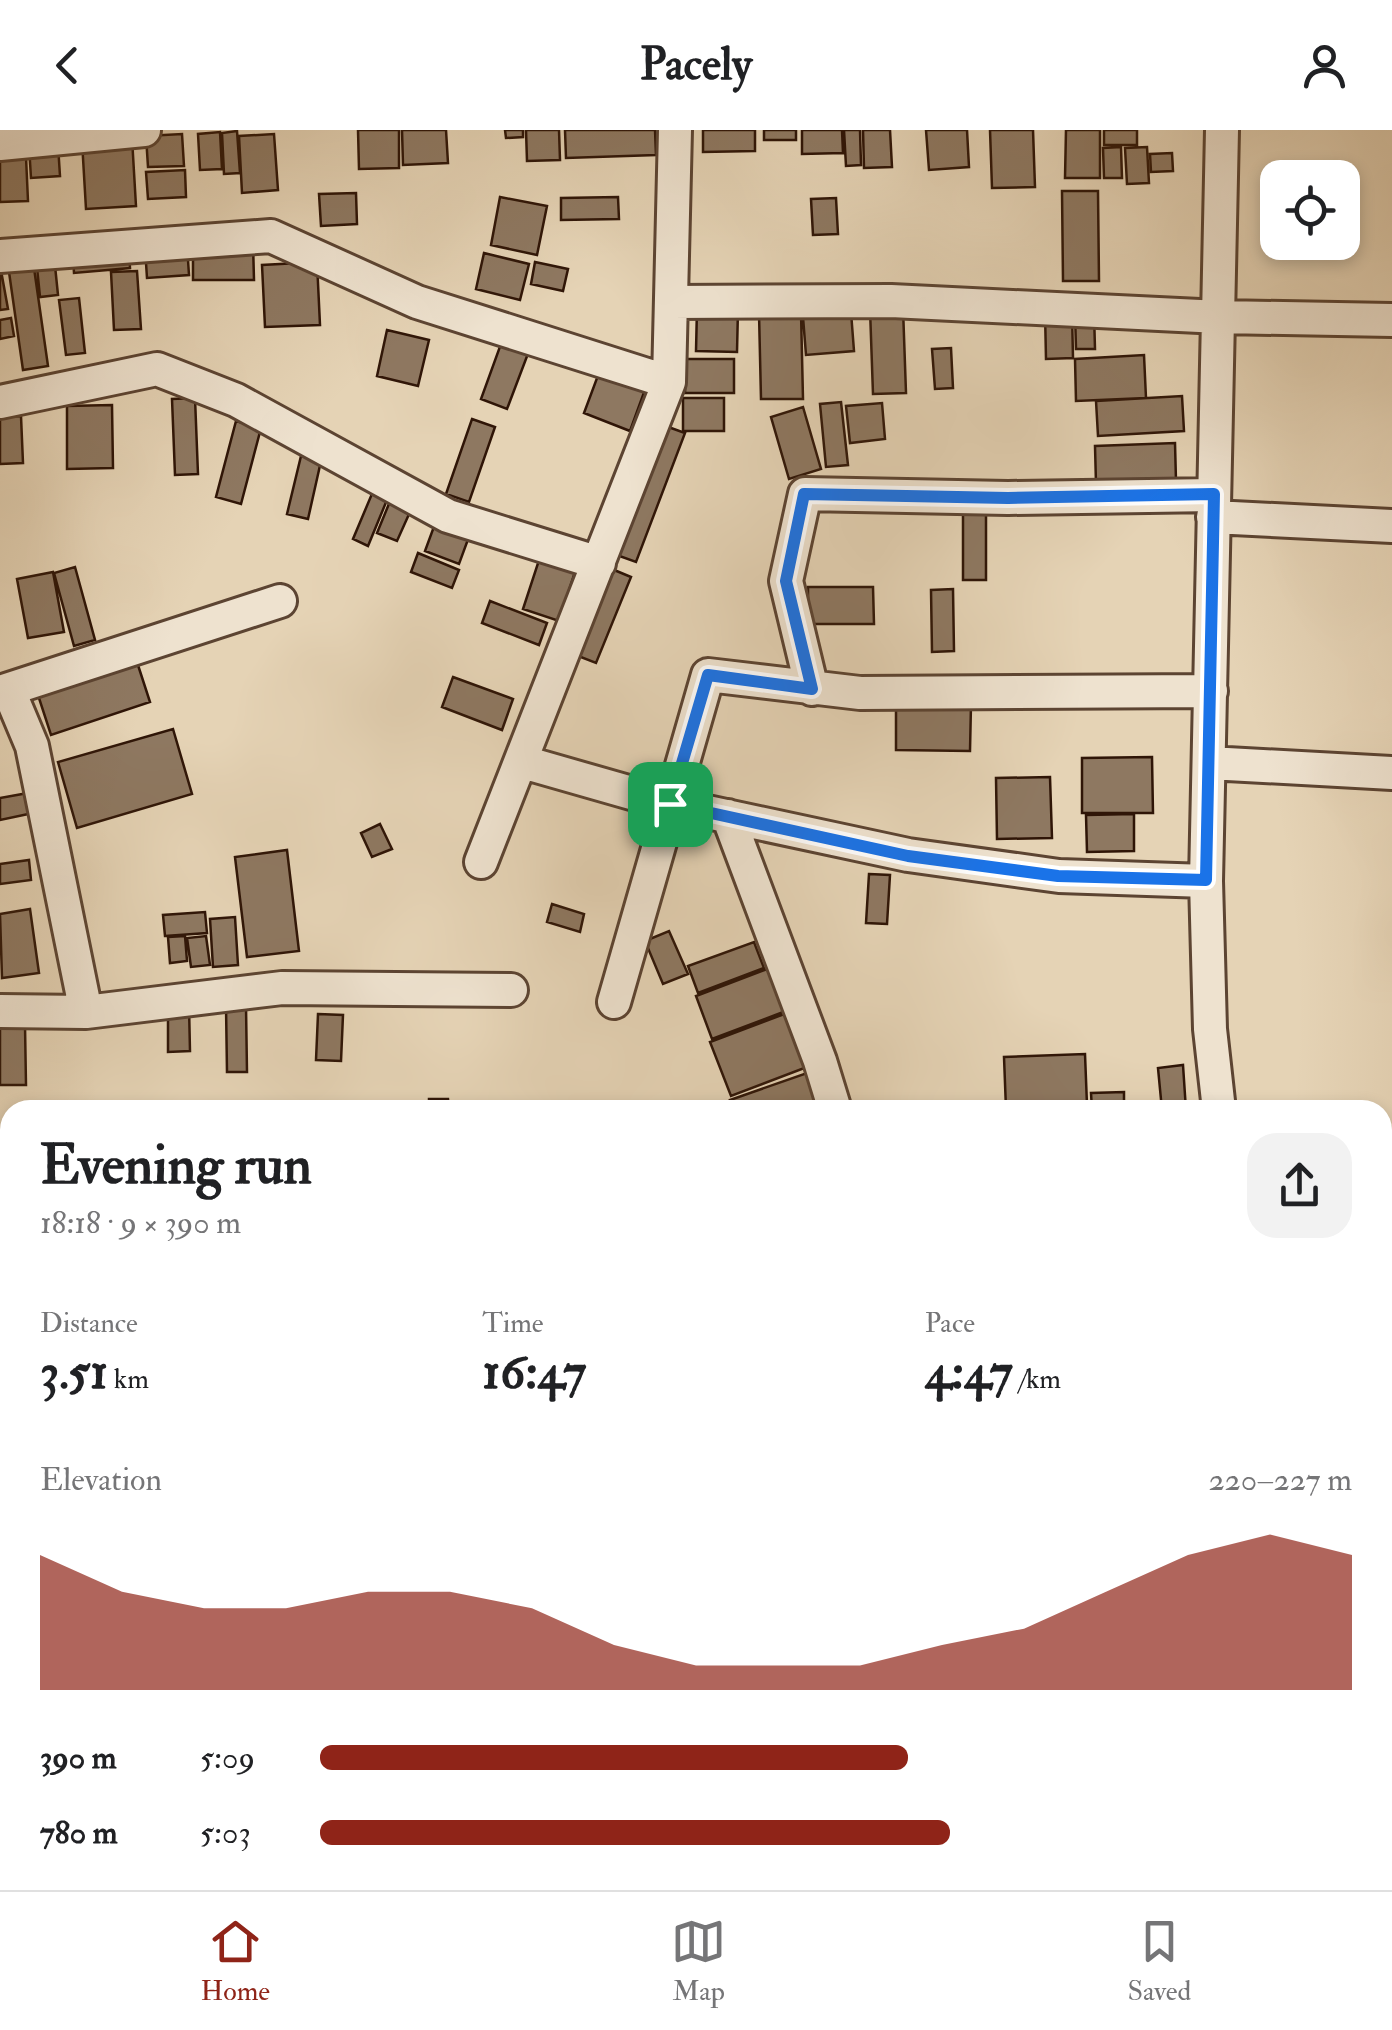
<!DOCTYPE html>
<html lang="en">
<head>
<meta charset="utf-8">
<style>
	:root { --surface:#fff; --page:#f2f2f2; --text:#202124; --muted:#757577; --line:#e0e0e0; --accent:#8f2418 }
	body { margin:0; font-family:"IM FELL Double Pica",serif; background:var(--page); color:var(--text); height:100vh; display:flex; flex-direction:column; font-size:38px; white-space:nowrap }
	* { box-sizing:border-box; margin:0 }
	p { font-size:32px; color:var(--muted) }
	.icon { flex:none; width:55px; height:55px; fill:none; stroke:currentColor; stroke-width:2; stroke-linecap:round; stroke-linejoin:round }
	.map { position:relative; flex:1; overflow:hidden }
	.panel { position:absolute; left:0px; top:970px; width:1392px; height:790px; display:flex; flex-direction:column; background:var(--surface); border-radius:30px 30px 0 0; box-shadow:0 5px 15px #0003 }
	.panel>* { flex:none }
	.tools { position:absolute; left:1260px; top:30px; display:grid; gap:20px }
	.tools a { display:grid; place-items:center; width:100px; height:100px; border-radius:20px; background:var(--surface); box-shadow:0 5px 15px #0003; font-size:50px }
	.pin { position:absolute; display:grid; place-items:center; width:85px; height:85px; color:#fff; margin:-42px; border-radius:20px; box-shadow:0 5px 15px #0006 }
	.round { display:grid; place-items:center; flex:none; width:105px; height:105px; border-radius:30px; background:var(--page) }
	.summary { display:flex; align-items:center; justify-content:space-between; height:170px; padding:0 40px }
	h1 { font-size:55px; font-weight:800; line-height:75px }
	.stats { display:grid; grid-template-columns:repeat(3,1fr); gap:15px; height:170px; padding:10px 40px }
	.stats div { display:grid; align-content:center }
	.stats b { font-size:50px; font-weight:800 }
	.stats small { font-size:28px; font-weight:400 }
	.stats p { font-size:28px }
	.chart { height:280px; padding:20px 40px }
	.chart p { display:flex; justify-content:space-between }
	.chart svg { width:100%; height:180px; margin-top:10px; fill:var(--accent); opacity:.7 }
	ul { padding:0 40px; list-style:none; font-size:32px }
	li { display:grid; grid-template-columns:160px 120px 1fr; align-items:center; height:75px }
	li i { height:25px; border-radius:12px; background:var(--accent) }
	header { display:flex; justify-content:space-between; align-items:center; height:130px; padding:0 40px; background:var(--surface); font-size:45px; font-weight:800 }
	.tabs { display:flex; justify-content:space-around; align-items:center; height:140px; border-top:2px solid var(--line); background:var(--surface); font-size:28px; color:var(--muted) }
	.tabs a { display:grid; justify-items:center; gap:5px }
	.tabs .on { color:var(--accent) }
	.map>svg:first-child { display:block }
</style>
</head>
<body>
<header><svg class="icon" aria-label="back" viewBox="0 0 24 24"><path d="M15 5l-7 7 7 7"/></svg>Pacely<svg class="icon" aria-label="person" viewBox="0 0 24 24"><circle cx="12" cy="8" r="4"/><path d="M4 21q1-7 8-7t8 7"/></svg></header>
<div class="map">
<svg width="1392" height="1760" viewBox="0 0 1392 1760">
	<rect width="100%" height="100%" fill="#e5d3b5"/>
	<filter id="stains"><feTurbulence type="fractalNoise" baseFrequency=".002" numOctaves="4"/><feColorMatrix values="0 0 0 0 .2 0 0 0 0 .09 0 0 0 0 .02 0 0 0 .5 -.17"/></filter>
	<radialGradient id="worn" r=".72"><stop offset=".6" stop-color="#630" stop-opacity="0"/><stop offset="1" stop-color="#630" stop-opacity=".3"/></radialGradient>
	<!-- building -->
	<path fill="#8e7861" stroke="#2f1507" stroke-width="2.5" d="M 358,0 L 399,0 L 399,38 L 359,39 Z
		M 402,0 L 446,0 L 448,33 L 403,35 Z
		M 505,0 L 523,0 L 523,7 L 506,8 Z
		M 526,0 L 559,0 L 560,30 L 527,31 Z
		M 565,0 L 655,0 L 656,25 L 566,28 Z
		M 703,0 L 755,0 L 755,21 L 703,22 Z
		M 764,0 L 796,0 L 796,10 L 764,10 Z
		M 802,0 L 842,0 L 843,23 L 802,24 Z
		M 844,0 L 860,0 L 861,35 L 846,36 Z
		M 863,0 L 890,0 L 892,37 L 864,38 Z
		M 926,0 L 967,0 L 969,37 L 929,40 Z
		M 990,0 L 1033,0 L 1035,57 L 992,58 Z
		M 1066,0 L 1100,0 L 1100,48 L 1065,48 Z
		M 1104,0 L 1137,0 L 1137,15 L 1104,15 Z
		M 237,1 L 240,43 L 224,44 L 222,3 Z
		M 220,2 L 222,39 L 200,40 L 198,4 Z
		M 182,4 L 184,36 L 148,37 L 146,6 Z
		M 274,4 L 278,60 L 242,63 L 239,6 Z
		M 132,8 L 136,76 L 86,79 L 82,11 Z
		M 58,15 L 60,46 L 31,48 L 29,16 Z
		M 1121,17 L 1122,48 L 1104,48 L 1103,18 Z
		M 1147,17 L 1149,53 L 1127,54 L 1125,18 Z
		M 1172,23 L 1173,41 L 1151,42 L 1150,24 Z
		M 26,27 L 28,71 L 0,72 L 0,28 Z
		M 185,40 L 186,67 L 148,69 L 146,42 Z
		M 1278,51 L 1278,108 L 1266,109 L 1264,52 Z
		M 1062,61 L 1098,61 L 1099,151 L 1063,151 Z
		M 356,63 L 357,94 L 321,96 L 319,64 Z
		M 500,67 L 547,76 L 537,125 L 491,115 Z
		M 618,67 L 619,89 L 561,90 L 561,68 Z
		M 836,68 L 838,104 L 813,105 L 811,69 Z
		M 193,113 L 253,113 L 254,150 L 193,150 Z
		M 187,115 L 189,145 L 147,148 L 145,118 Z
		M 129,122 L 130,138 L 74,143 L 73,127 Z
		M 484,123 L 529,134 L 520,170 L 476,159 Z
		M 54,126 L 58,165 L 40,167 L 36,128 Z
		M 33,131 L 48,236 L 23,240 L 8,135 Z
		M 317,132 L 320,195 L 265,197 L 262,135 Z
		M 535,132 L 568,139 L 563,161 L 531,154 Z
		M 0,135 L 8,179 L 0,180 Z
		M 137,141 L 141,199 L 114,200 L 111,142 Z
		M 79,168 L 85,223 L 66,225 L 59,170 Z
		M 697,178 L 738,179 L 737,222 L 696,221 Z
		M 903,178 L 906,263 L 873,264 L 870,179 Z
		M 801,182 L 803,269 L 761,269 L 759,183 Z
		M 851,182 L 854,221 L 806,225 L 803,187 Z
		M 1045,182 L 1072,182 L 1073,228 L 1046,229 Z
		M 1075,183 L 1094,183 L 1095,219 L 1076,219 Z
		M 11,188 L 14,206 L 0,209 L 0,190 Z
		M 387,200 L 429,210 L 418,256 L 377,246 Z
		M 502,211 L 529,221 L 507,279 L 481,269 Z
		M 951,218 L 953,258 L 935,259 L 932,219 Z
		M 1144,225 L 1146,268 L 1076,271 L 1075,229 Z
		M 685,229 L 734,229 L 734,263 L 685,263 Z
		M 600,240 L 646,257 L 630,301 L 584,283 Z
		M 1182,266 L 1184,301 L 1098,306 L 1096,271 Z
		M 195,268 L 198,344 L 175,345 L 172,269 Z
		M 683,268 L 724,268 L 724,301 L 683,301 Z
		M 841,272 L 848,335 L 826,337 L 820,274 Z
		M 882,273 L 885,309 L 850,313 L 846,276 Z
		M 112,275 L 113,338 L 67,339 L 67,276 Z
		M 803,277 L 821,339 L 789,349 L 771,287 Z
		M 21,286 L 23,333 L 0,334 L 0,287 Z
		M 472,289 L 495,297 L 469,372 L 446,364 Z
		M 236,291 L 261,298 L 241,374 L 216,367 Z
		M 660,294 L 685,303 L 636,432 L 611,423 Z
		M 1175,313 L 1176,351 L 1096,354 L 1095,316 Z
		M 301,326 L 321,331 L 308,389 L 287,384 Z
		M 374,359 L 389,365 L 368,416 L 353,409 Z
		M 393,364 L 414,373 L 397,411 L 377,403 Z
		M 963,383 L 986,383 L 986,450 L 963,450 Z
		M 436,391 L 470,404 L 459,434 L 425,421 Z
		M 418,423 L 459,440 L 452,458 L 411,442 Z
		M 540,427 L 576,439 L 559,491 L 523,479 Z
		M 75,437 L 95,510 L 74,516 L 54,443 Z
		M 607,437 L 631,447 L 596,533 L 573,524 Z
		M 53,442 L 64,502 L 28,508 L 17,449 Z
		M 808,457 L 873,457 L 874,494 L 808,494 Z
		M 953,459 L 954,521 L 932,522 L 931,460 Z
		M 490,471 L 547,493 L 539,515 L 482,493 Z
		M 137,532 L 150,572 L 51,605 L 38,565 Z
		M 453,547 L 513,569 L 502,600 L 442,577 Z
		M 896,574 L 971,574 L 970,621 L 896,620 Z
		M 173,599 L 192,664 L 77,698 L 58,632 Z
		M 1152,627 L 1153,683 L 1082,683 L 1082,628 Z
		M 1050,647 L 1052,708 L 997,709 L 996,648 Z
		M 28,663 L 33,683 L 0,690 L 0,668 Z
		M 1134,684 L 1134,721 L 1087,722 L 1086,685 Z
		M 380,694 L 392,719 L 372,727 L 361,703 Z
		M 287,720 L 299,821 L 247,827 L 235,727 Z
		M 29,730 L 31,750 L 0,754 L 0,734 Z
		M 869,744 L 890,745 L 887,794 L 866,793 Z
		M 552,774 L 584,784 L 580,802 L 547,792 Z
		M 30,779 L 39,843 L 2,848 L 0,784 Z
		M 205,782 L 207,803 L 165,806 L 163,785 Z
		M 235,787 L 238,835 L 213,837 L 210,789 Z
		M 669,801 L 688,844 L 663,854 L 645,811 Z
		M 185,806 L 187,831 L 170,833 L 168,807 Z
		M 206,806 L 210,835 L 191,837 L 187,808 Z
		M 754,812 L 764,838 L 698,863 L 688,836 Z
		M 770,838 L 786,881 L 712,909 L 696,866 Z
		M 189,876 L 190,921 L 168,922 L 168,877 Z
		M 226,876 L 246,876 L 247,942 L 227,942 Z
		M 787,883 L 807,937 L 731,966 L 710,912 Z
		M 318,884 L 343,885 L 341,931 L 316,930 Z
		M 0,895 L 25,895 L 26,955 L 0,955 Z
		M 1085,924 L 1087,975 L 1006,979 L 1004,927 Z
		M 1183,935 L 1186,980 L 1162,980 L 1158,938 Z
		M 807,943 L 820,980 L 734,980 L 730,970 Z
		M 1124,962 L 1124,980 L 1092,980 L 1091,963 Z
		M 429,969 L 448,969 L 449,980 L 429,980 Z
		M 4,1109 L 10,1109 L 10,1181 L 5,1181 Z
		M 0,1338 L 10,1339 L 10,1383 L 0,1382 Z
		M 1382,1460 L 1392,1460 L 1392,1578 L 1382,1578 Z
		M 8,1490 L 10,1490 L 10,1557 L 0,1556 Z"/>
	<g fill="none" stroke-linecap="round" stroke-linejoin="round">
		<defs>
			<path id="street" d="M 0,14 L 144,0
				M 0,126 L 271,106 L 417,172 L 669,252
				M 671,172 L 891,171 L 1220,187 L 1392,190
				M 0,272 L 157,239 L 236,270 L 448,386 L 599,433
				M 1213,387 L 1392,396
				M 812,559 L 786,451 L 805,364 L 1008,368 L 1214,365
				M 9,561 L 32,616 L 86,882
				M 0,562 L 280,471
				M 523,632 L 670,674 L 908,725 L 1059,746 L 1206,751
				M 1209,633 L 1392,643
				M 728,686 L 820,931 L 835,980
				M 481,732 L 669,252 L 675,0
				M 614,872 L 708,545 L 860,563 L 1211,561
				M 0,881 L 86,882 L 282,858 L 511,860
				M 1219,980 L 1210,899 L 1206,751 L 1222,0
				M 1382,1091 L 1392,1091
				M 0,1097 L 10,1097
				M 0,1333 L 10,1332
				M 1382,1360 L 1392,1359
				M 0,1482 L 10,1482
				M 1382,1646 L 1392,1646
				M 0,1699 L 10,1699
				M 739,1760 L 743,1750
				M 1110,1760 L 1114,1750"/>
		</defs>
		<!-- street casing -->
		<use href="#street" stroke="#5c4432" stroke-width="38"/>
		<!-- street -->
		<use href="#street" stroke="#eee2cf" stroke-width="32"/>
	</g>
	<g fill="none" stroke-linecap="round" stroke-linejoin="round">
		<defs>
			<path id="route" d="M 804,364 L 1008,368 L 1214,364 L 1206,750 L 1058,746 L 908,726 L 670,674 L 708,545 L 812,559 L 786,451 Z"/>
		</defs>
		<!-- route casing -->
		<use href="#route" stroke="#fff" stroke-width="20"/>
		<!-- route -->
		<use href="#route" stroke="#1a73e8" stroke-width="12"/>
	</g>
	<rect width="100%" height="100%" filter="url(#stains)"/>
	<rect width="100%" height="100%" fill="url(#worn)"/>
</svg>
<div class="tools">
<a><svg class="icon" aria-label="locate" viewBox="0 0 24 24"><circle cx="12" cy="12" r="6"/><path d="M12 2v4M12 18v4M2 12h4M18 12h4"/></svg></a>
</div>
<div class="pin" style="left:670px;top:674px;background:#1e9e55"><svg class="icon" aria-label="arrive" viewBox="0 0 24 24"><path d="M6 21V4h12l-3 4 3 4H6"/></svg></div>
<section class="panel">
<div class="summary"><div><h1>Evening run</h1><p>18:18 · 9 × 390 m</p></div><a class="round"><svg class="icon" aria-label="share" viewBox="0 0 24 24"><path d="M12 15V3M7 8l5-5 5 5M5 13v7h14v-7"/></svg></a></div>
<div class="stats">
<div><p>Distance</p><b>3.51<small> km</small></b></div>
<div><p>Time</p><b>16:47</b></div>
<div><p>Pace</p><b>4:47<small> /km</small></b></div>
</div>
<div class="chart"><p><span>Elevation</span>220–227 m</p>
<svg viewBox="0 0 160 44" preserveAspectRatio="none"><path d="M0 44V11L10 20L20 24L30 24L40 20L50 20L60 24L70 33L80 38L90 38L100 38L110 33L120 29L130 20L140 11L150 6L160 11V44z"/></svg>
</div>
<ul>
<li><b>390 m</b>5:09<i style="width:57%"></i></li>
<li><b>780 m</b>5:03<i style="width:61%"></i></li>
</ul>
</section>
</div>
<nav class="tabs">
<a class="on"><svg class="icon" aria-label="home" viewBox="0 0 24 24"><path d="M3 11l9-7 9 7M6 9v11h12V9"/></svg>Home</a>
<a><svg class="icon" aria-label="map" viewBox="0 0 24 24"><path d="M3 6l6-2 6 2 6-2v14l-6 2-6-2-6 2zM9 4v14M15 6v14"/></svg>Map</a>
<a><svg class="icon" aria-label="saved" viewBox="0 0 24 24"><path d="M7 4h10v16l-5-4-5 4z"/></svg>Saved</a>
</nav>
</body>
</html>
